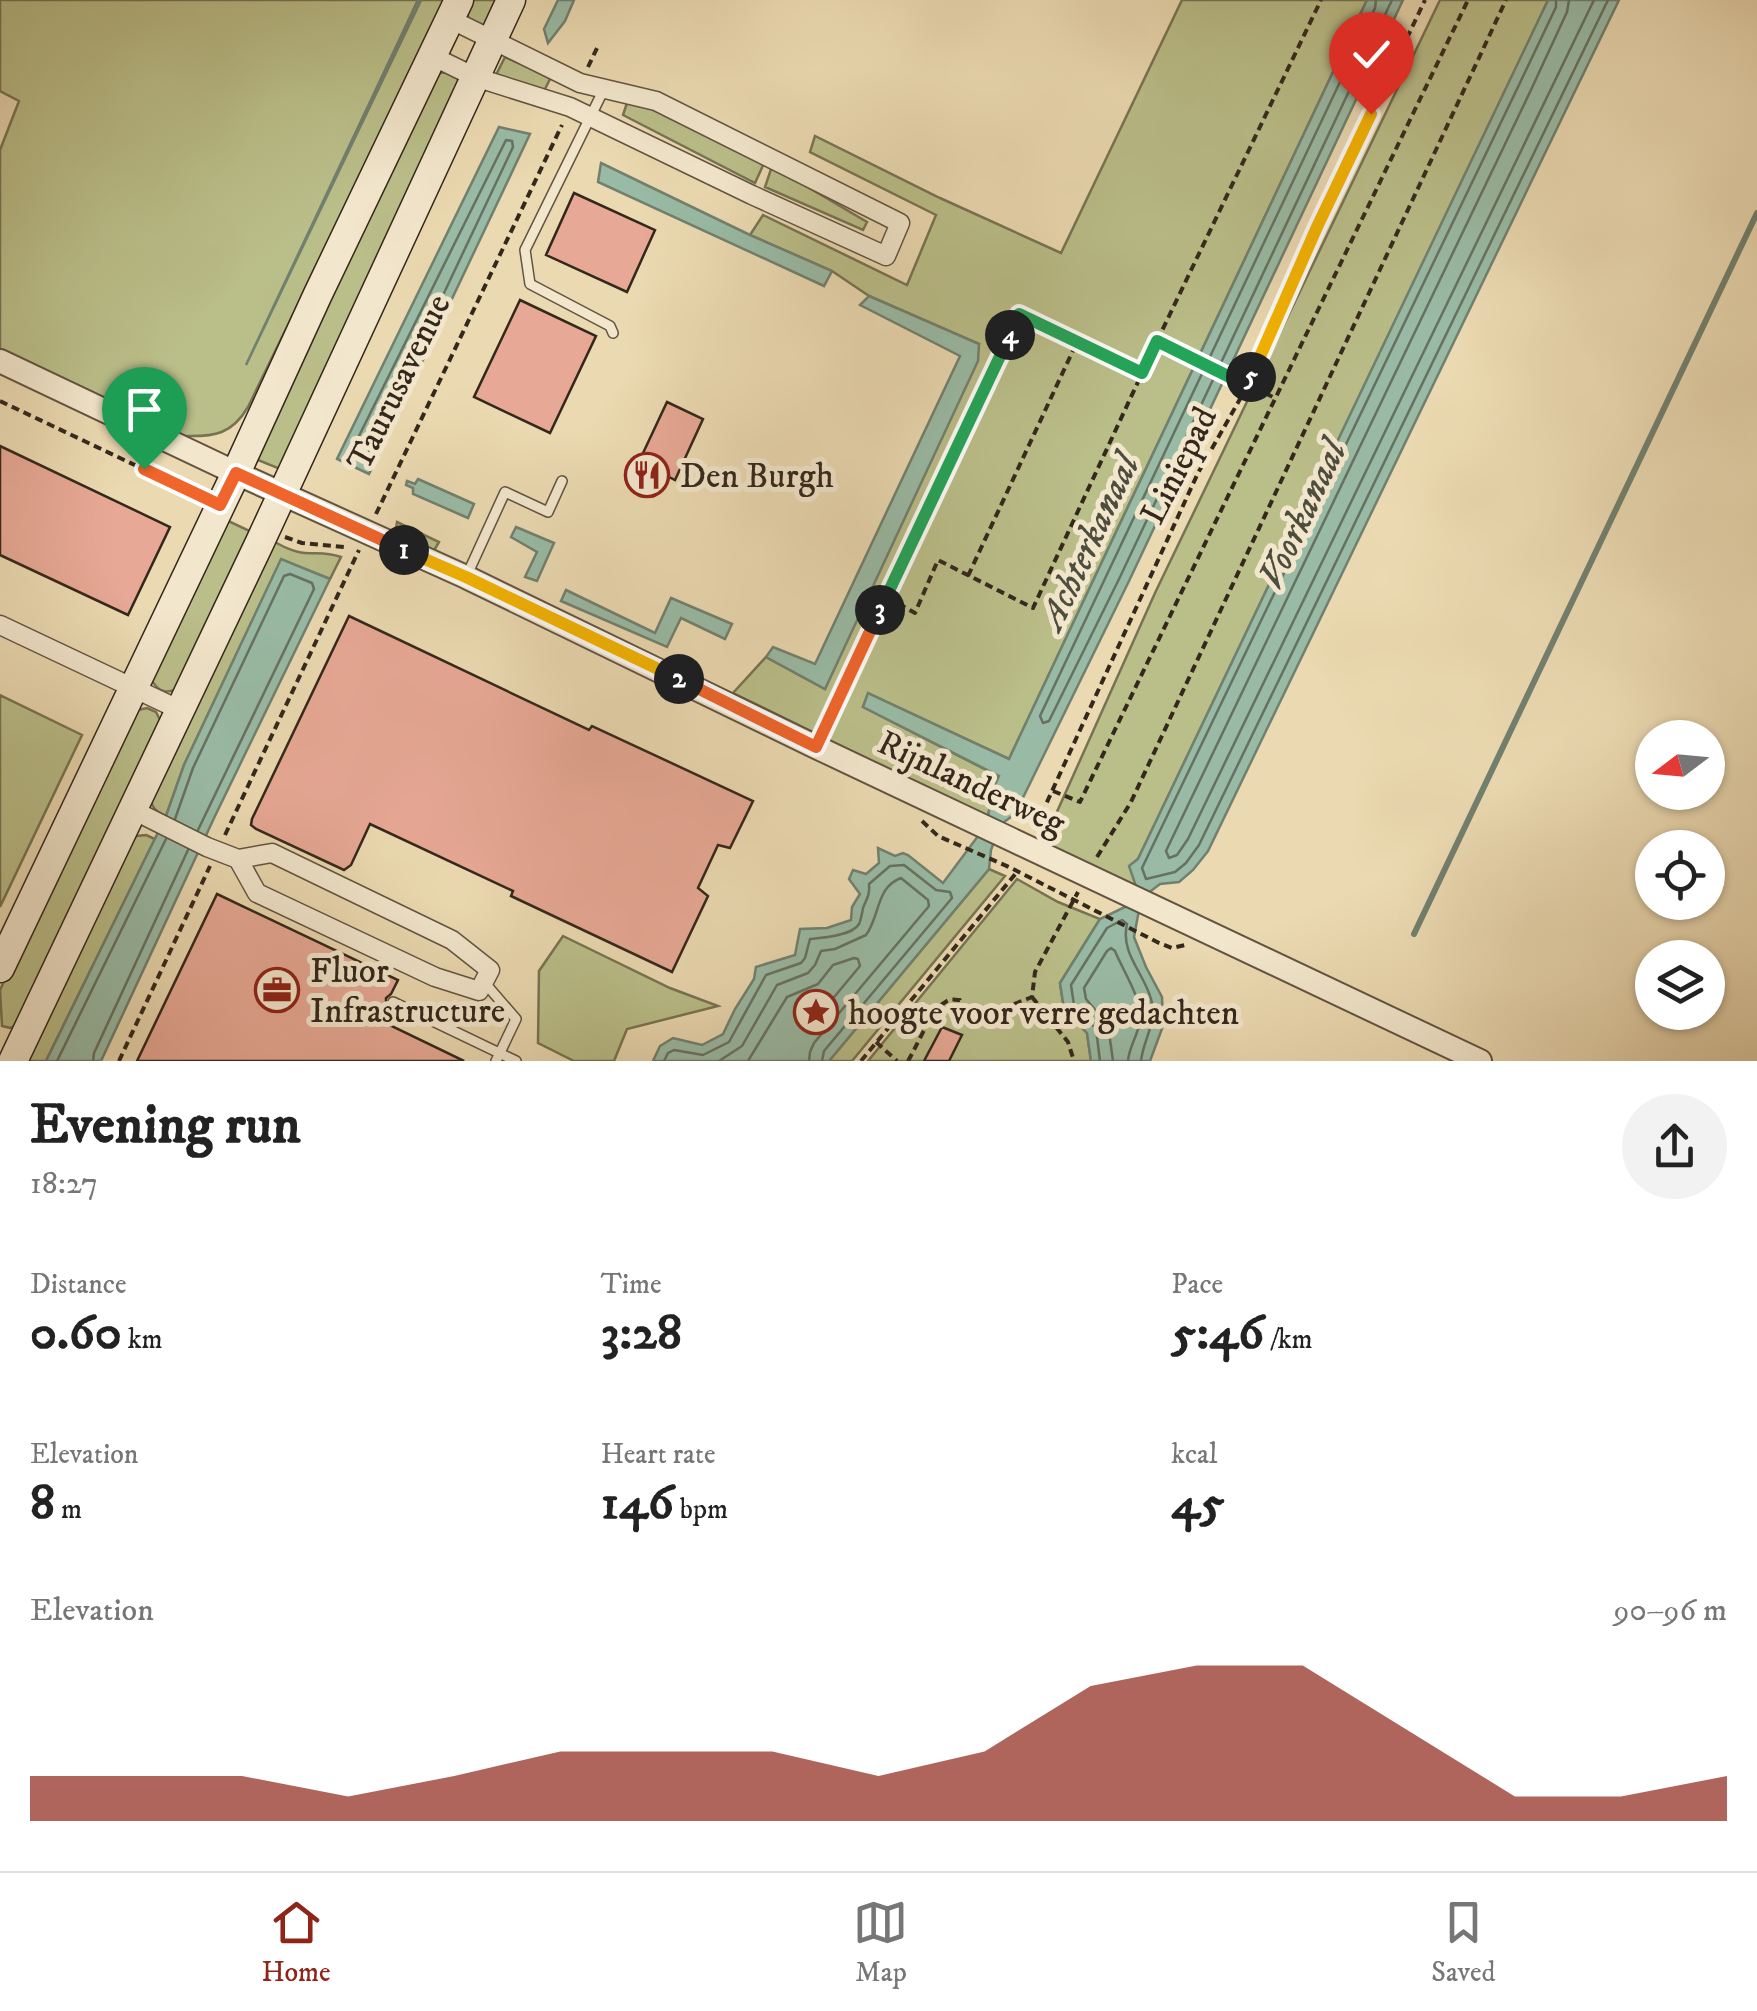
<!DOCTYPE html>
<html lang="en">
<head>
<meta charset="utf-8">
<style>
	:root { --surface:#fff; --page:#f2f2f2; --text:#222; --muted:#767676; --line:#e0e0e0; --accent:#8f2418 }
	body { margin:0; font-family:"IM FELL DW Pica",serif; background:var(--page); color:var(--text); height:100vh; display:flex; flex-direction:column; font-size:38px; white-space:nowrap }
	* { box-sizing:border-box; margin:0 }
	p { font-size:32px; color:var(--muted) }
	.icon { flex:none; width:55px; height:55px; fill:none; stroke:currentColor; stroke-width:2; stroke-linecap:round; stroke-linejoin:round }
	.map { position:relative; height:1061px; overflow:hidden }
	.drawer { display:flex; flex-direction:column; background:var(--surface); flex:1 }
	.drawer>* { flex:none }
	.needle { width:65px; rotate:254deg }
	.controls { position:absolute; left:1635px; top:720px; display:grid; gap:20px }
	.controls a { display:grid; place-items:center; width:90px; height:90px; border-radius:50%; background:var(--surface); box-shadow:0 2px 8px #0004; font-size:50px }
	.pin { position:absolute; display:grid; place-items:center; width:85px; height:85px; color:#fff; margin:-102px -42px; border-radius:50% 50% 50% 0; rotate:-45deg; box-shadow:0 0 10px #0007 }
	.pin .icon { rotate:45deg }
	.km { position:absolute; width:50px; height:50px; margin:-25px; border-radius:50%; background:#222; color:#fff; font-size:28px; line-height:50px; text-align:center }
	.round { display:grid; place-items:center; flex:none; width:105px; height:105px; border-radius:52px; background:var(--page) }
	.overview { display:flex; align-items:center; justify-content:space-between; height:170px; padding:0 30px }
	h1 { font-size:55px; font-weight:700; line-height:75px }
	.stats { display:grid; grid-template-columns:repeat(3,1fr); gap:15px; height:170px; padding:10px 30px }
	.stats div { display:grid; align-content:center }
	.stats b { font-size:50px; font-weight:700 }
	.stats small { font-size:28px; font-weight:400 }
	.stats p { font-size:28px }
	.chart { height:280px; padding:20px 30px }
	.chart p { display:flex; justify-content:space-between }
	.chart svg { width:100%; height:180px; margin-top:10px; fill:var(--accent); opacity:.7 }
	.tabs { display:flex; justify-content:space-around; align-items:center; height:140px; border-top:2px solid var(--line); background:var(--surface); font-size:28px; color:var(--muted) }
	.tabs a { display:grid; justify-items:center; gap:5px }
	.tabs .on { color:var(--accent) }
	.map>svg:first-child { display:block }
</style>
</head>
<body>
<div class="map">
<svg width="1757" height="1061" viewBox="0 0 1757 1061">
	<rect width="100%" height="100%" fill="#ebd9b1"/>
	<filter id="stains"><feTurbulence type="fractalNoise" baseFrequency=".002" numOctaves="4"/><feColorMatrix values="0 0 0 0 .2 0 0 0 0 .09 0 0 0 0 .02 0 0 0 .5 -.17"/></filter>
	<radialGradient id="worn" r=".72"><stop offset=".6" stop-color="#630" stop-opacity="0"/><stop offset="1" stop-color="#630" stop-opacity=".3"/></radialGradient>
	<!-- green -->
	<path fill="#babe89" stroke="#777352" stroke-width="2.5" d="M 0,0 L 418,0 L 361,124 L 421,0 L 446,0 L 248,407 C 232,434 215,437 184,436 L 0,348 L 0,150 L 19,101 L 0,91 Z
		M 471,0 L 502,0 L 492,21 L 480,27 L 469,20 L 466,11 Z
		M 1182,0 L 1367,0 L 1009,759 L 868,694 L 863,707 L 1000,777 L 992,791 L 988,818 L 733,693 L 766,657 L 825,689 L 979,344 L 869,296 L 832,271 L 750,235 L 763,215 L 907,285 L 936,215 L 810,152 L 815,136 L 940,198 L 1061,253 Z
		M 1440,0 L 1549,0 L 1138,859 L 1130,866 L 1137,889 L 1043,843 L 1155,593 Z
		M 505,57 L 551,77 L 544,91 L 496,75 Z
		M 452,72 L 459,76 L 462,85 L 280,469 L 253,458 L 439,73 Z
		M 627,103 L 654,109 L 765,161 L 755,183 L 623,115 Z
		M 772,166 L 867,222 L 863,230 L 765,187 Z
		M 224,519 L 254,533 L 175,690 C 164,694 157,690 151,679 Z
		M 397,522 L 439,542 L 432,554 L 395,536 Z
		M 271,540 C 282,546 293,552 305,553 C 319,554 326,552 341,557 L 330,579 L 281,560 L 184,765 L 166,816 C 154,811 151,806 150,794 Z
		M 0,695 L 82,735 L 0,907 Z
		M 147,708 L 156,712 L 160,720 L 21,1024 L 10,1028 L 2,1026 L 0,990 L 131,714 L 138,710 Z
		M 146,835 L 155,839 L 46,1061 L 24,1061 L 126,844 L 136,836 Z
		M 989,869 L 1005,876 L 852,1061 L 829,1061 Z
		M 1017,879 L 1058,902 L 1100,919 L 1060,983 L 1064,1009 L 1087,1033 L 1091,1061 L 868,1061 Z
		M 563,936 L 670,988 L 718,1006 L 627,1029 L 614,1061 L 574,1061 L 538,1043 L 539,971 Z"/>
	<!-- water -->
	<path fill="#99bba6" stroke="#71806f" stroke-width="2.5" d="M 418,0 L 421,0 L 246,365 Z
		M 558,0 L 574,0 L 565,21 L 548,43 L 544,29 Z
		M 1367,0 L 1403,0 L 1129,581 L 1015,814 L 1000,825 L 991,850 L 989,869 L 829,1061 L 653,1061 L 660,1046 L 673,1038 L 702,1045 L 723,1034 L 735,1009 L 754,979 L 756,967 L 795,955 L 800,929 L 827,928 L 851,920 L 852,907 L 860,894 L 849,879 L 853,870 L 866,874 L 879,863 L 878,848 L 895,856 L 903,853 L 908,855 L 943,883 L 987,824 L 992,791 L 999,776 L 863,707 L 868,693 L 1009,759 Z
		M 1548,0 L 1619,0 L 1208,851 L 1193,870 L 1179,882 L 1160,884 L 1147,894 L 1139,910 L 1134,937 L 1146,967 L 1162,997 L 1163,1026 L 1150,1061 L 1091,1061 L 1087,1033 L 1064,1009 L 1060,983 L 1100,919 L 1125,907 L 1137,889 L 1129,866 L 1138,859 Z
		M 499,127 L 530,134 L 369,474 L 337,459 Z
		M 601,163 L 750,235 L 832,271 L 824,286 L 598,182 Z
		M 869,296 L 979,344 L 978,361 L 825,689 L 766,657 L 773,647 L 815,664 L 960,356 L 860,305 Z
		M 418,479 L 474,504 L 468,518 L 413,494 L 413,488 L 406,485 L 407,481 L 415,484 Z
		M 516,527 L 554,543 L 537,581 L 525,577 L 537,552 L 511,537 Z
		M 281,559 L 330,579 L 215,816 L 101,1061 L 46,1061 L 166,816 L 184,765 Z
		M 566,590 L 655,633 L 671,598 L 732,624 L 725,639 L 681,618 L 667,647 L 561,601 Z"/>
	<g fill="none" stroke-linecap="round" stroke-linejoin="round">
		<!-- shore -->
		<path stroke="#667261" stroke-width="2.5" d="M 1376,0 L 1375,8 L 1040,716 L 1043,723 L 1049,721 L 1120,577 L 1392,0
			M 1556,0 L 1556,7 L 1518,87 L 1142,868 L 1146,879 L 1175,872 L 1186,863 L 1199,845 L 1608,0
			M 1569,0 L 1567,12 L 1530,92 L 1166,851 L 1169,858 L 1177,855 L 1188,839 L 1594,0
			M 506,140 L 512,141 L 513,147 L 367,456 L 360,459 L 353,455 L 352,450 Z
			M 175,819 L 193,768 L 284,576 L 290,574 L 312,583 L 314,589 L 198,830
			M 57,1061 L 166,839
			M 93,1061 L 94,1053 L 188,850
			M 664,1061 L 668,1053 L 674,1050 L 703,1055 L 729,1042 L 766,975 L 801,963 L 805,958 L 810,939 C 822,938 852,936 859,924 C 860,923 863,909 863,908 C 867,898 870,895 869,884 L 890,866 L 904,865 L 936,890 L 950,892 L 952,898 L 824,1051 L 822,1061
			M 719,1061 L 742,1046 L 777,985 L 808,973 L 815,965 L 821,951 L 835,949 L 866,935 C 880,916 876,887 901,878 L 928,900 L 929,906 L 814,1043 L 810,1052 L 809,1061
			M 748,1061 L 787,997 L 818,984 L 833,965 L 854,958 L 858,959 L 860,966 L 830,1002
			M 1100,1061 L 1096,1029 L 1074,1005 L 1071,985 L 1107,928 L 1122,920 L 1127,924 C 1120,953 1144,973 1151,999 C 1158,1021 1143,1040 1141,1061
			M 1113,1061 L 1108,1025 L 1086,999 L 1084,988 L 1107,951 L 1111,948 L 1115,951 C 1123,971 1143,1000 1140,1021 C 1138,1035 1129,1047 1128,1061"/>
		<!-- stream -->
		<path stroke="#71806f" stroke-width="6" d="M 1414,934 L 1757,213"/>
	</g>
	<!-- building -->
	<path fill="#e7a895" stroke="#34281c" stroke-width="2.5" d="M 574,193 L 655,230 L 627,292 L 546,255 Z
		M 520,300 L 596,336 L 550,433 L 474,397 Z
		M 667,402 L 703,419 L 675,480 L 663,474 L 653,496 L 628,485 Z
		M 0,446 L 170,527 L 128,615 L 0,555 Z
		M 349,616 L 589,730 L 592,726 L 753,801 L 730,848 L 718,845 L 698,888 L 708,896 L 672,972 L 511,896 L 513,891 L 370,824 L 351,865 L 344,870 L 256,829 L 251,825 L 252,819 Z
		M 217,894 L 398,980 L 391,994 L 386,998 L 386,1006 L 379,1020 L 464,1061 L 137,1061 Z
		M 827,995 L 827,1019 L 808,1030 L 807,1006 Z
		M 942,1027 L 962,1035 L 949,1061 L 924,1061 Z"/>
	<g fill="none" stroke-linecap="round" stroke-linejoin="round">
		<defs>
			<path id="service" d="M 604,89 L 525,250 L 530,284 L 610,326 L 613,333
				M 467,575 L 505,492 L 548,512 L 562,481
				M 484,982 L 516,1019 L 496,1061
				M 393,1002 L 516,1061"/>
			<path id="minor" d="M 432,56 L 475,77 L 570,107 L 752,195 L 886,256 L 900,223 L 656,101 L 580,83 L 450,19
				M 0,625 L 180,710
				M 133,810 L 207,847 L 238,859 L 272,853 L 452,940 L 490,970 L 479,991 L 435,977 L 257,893 L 238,859"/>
			<path id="tertiary" d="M 0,361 L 236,473 L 466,577 L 816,747 L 1480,1061"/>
			<path id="secondary" d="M 0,968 L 236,473 L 318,294 L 459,0
				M 13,1061 L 260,542 L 511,0"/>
		</defs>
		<!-- service casing -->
		<use href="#service" stroke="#625441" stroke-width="12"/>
		<!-- minor casing -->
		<use href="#minor" stroke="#625441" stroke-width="21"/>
		<!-- tertiary casing -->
		<use href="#tertiary" stroke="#625441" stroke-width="26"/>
		<!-- secondary casing -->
		<use href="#secondary" stroke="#34281c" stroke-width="31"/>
		<!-- path -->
		<path stroke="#34281c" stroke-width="4" stroke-dasharray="8 5" stroke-linecap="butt" d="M 588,67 L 597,48
			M 1157,341 L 1321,0
			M 0,401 L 200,496
			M 376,514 L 562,125
			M 285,537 L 302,543 L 344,547
			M 968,576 L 1077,342 L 1142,373
			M 887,597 L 915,613 L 938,560 L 1033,608 L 1157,341 L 1275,398
			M 825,728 L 1019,314 L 1077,342
			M 1053,791 L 1080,802 L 1468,0
			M 922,821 L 938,836 L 1009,867 L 1159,943 L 1172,948 L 1185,945
			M 1036,826 L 1198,473 L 1248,385 L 1317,227 L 1425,0
			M 225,835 L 359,550
			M 1097,857 L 1131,802 L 1506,0
			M 1032,997 L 1068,1042 L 1074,1061
			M 1002,1009 L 1032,997 L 1035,972 L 1078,892
			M 876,1042 L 897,1061
			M 119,1061 L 210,866
			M 861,1061 L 1017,872
			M 908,1061 C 917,1046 930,1013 944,1003 C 950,998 953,1000 960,1000 L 964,1006"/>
		<!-- service -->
		<use href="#service" stroke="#f2e6cc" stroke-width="9"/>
		<!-- minor -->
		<use href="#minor" stroke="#f2e6cc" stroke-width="18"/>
		<!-- tertiary -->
		<use href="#tertiary" stroke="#f2e6cc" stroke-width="22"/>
		<!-- secondary -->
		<use href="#secondary" stroke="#f2e6cc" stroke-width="28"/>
	</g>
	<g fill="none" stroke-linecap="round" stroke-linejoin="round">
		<defs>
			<path id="split-1" d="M 144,469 L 220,505 L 236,473 L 404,550"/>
			<path id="split-2" d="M 404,550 L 466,577 L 679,679"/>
			<path id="split-3" d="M 679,679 L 816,747 L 880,610"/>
			<path id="split-4" d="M 880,610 L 1010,335"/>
			<path id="split-5" d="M 1010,335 L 1019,314 L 1142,373 L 1157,341 L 1248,386 L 1251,377"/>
			<path id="split-6" d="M 1251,377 L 1317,227 L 1371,114"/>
		</defs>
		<!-- split-1 casing -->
		<use href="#split-1" stroke="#fff" stroke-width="20"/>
		<!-- split-2 casing -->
		<use href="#split-2" stroke="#fff" stroke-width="20"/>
		<!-- split-3 casing -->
		<use href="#split-3" stroke="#fff" stroke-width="20"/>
		<!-- split-4 casing -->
		<use href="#split-4" stroke="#fff" stroke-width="20"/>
		<!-- split-5 casing -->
		<use href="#split-5" stroke="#fff" stroke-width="20"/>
		<!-- split-6 casing -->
		<use href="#split-6" stroke="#fff" stroke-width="20"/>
		<!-- split-1 -->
		<use href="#split-1" stroke="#f0652b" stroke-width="12"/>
		<!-- split-2 -->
		<use href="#split-2" stroke="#f5b400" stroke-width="12"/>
		<!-- split-3 -->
		<use href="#split-3" stroke="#f0652b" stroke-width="12"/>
		<!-- split-4 -->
		<use href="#split-4" stroke="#22a559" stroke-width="12"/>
		<!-- split-5 -->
		<use href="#split-5" stroke="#22a559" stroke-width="12"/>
		<!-- split-6 -->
		<use href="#split-6" stroke="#f5b400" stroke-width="12"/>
	</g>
	<!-- icons -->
	<defs>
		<symbol id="restaurant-ring" viewBox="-11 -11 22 22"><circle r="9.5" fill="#f2e6cc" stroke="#8f2418" stroke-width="1.5"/><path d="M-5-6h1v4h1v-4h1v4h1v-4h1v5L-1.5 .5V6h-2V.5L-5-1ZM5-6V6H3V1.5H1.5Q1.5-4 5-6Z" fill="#8f2418"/></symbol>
		<symbol id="office-ring" viewBox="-11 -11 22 22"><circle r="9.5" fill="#f2e6cc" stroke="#8f2418" stroke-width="1.5"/><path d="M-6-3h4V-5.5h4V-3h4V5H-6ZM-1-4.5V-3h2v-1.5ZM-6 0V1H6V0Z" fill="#8f2418"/></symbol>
		<symbol id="sight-ring" viewBox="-11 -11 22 22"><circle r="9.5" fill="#f2e6cc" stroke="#8f2418" stroke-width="1.5"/><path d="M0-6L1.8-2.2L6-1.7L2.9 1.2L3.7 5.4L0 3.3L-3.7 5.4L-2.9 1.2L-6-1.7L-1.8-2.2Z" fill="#8f2418"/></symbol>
	</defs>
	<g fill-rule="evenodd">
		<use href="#restaurant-ring" x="622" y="450" width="50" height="50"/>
		<use href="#office-ring" x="252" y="965" width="50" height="50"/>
		<use href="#sight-ring" x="791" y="987" width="50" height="50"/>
	</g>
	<g text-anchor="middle" stroke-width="10" stroke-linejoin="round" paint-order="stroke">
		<!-- street labels -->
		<g font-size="35" fill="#34281c" stroke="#f2e6cc">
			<text transform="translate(398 382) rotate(-64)" y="12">Taurusavenue</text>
			<text transform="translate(1178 465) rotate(-63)" y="12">Liniepad</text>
			<text transform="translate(972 782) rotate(25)" y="12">Rijnlanderweg</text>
		</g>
		<!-- poi labels -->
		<g font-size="35" fill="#34281c" stroke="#f2e6cc" text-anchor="start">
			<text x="680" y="487">Den Burgh</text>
			<text x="310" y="982">Fluor<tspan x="310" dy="40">Infrastructure</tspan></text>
			<text x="848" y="1024">hoogte voor verre gedachten</text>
		</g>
		<!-- water labels -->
		<g font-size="38" font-style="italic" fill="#4d4d3e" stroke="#f2e6cc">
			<text transform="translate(1301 514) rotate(-65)" y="13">Voorkanaal</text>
			<text transform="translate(1088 541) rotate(-65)" y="13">Achterkanaal</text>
		</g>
	</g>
	<rect width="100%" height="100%" filter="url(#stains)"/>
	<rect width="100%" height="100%" fill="url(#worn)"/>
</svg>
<div class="controls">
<a><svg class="needle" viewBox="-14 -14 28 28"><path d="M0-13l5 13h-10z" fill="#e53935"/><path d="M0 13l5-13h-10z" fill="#767676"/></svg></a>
<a><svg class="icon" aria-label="locate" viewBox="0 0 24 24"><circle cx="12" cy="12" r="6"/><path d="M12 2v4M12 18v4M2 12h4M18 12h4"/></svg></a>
<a><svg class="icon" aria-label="layers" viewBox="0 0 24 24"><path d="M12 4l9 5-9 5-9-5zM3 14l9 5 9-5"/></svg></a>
</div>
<div class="pin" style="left:144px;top:469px;background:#1e9e55"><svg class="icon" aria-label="arrive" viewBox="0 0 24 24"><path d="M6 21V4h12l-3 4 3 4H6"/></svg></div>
<div class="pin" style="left:1371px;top:114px;background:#d93025"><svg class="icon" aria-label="check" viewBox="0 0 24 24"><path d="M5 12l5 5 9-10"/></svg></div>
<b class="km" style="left:404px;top:550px">1</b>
<b class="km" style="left:679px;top:679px">2</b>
<b class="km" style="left:880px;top:610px">3</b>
<b class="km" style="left:1010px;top:335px">4</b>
<b class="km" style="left:1251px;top:377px">5</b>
</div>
<section class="drawer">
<div class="overview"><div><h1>Evening run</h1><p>18:27</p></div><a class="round"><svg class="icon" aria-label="share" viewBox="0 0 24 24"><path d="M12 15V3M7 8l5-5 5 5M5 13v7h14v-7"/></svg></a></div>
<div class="stats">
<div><p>Distance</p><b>0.60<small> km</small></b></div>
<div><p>Time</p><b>3:28</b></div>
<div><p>Pace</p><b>5:46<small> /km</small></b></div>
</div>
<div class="stats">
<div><p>Elevation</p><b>8<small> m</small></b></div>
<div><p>Heart rate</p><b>146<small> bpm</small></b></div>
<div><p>kcal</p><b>45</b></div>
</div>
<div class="chart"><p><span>Elevation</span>90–96 m</p>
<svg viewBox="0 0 160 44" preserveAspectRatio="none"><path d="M0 44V33L10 33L20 33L30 38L40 33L50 27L60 27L70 27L80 33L90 27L100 11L110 6L120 6L130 22L140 38L150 38L160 33V44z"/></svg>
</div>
</section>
<nav class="tabs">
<a class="on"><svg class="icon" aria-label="home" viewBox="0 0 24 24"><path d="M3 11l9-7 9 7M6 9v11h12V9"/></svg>Home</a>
<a><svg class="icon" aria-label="map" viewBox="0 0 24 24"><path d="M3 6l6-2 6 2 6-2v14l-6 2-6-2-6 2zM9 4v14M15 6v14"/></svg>Map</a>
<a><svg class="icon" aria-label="saved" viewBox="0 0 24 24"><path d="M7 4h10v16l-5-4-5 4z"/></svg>Saved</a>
</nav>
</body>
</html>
